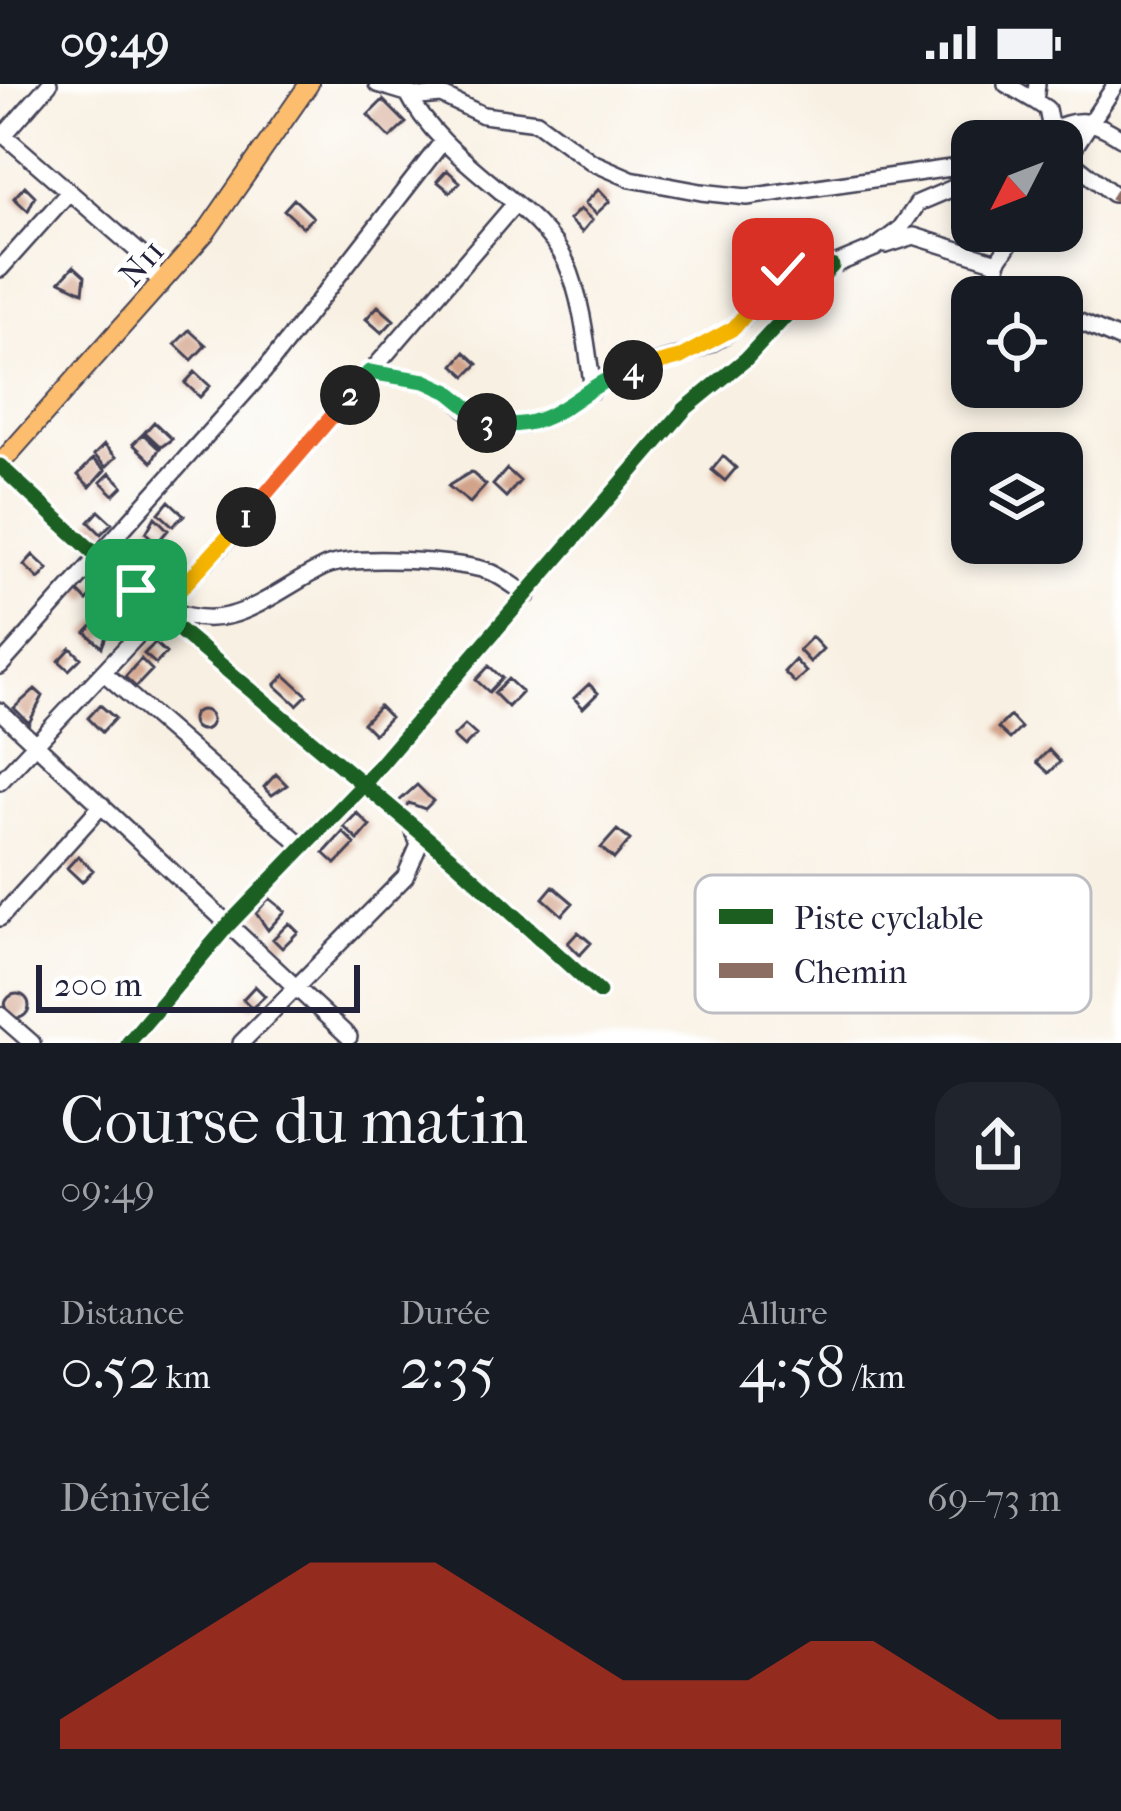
<!DOCTYPE html>
<html lang="fr">
<head>
<meta charset="utf-8">
<style>
	:root { --surface:#171b24; --page:#20242c; --text:#f1f3f6; --muted:#9ea1a6; --accent:#c8321e }
	body { margin:0; font-family:"IM FELL French Canon",serif; background:var(--page); color:var(--text); height:100vh; display:flex; flex-direction:column; font-size:45px; white-space:nowrap }
	* { box-sizing:border-box; margin:0 }
	p { font-size:39px; color:var(--muted) }
	.icon { flex:none; width:66px; height:66px; fill:none; stroke:currentColor; stroke-width:2; stroke-linecap:round; stroke-linejoin:round }
	.map { position:relative; height:959px; overflow:hidden }
	.side { display:flex; flex-direction:column; background:var(--surface); flex:1 }
	.side>* { flex:none }
	.needle { width:78px; rotate:228deg }
	.buttons { position:absolute; left:951px; top:36px; display:grid; gap:24px }
	.buttons a { display:grid; place-items:center; width:132px; height:132px; border-radius:24px; background:var(--surface); box-shadow:0 6px 18px #0003; font-size:60px }
	.scale { position:absolute; left:36px; bottom:30px; width:324px; box-sizing:border-box; padding-left:12px; border:6px solid #22223b; border-top:0; font-size:33px; line-height:42px; white-space:nowrap; color:#22223b; -webkit-text-stroke:9px #fff; paint-order:stroke }
	.pin { position:absolute; display:grid; place-items:center; width:102px; height:102px; color:#fff; margin:-51px; border-radius:24px; box-shadow:0 6px 18px #0006 }
	.km { position:absolute; width:60px; height:60px; margin:-30px; border-radius:50%; background:#222; color:#fff; font-size:33px; line-height:60px; text-align:center }
	.round { display:grid; place-items:center; flex:none; width:126px; height:126px; border-radius:36px; background:var(--page) }
	.overview { display:flex; align-items:center; justify-content:space-between; height:204px; padding:0 60px }
	h1 { font-size:66px; font-weight:600; line-height:90px }
	.stats { display:grid; grid-template-columns:repeat(3,1fr); gap:18px; height:204px; padding:12px 60px }
	.stats div { display:grid; align-content:center }
	.stats b { font-size:60px; font-weight:600 }
	.stats small { font-size:33px; font-weight:400 }
	.stats p { font-size:33px }
	.chart { height:336px; padding:24px 60px }
	.chart p { display:flex; justify-content:space-between }
	.chart svg { width:100%; height:216px; margin-top:12px; fill:var(--accent); opacity:.7 }
	.status { display:flex; justify-content:space-between; align-items:center; height:84px; padding:0 60px; background:var(--surface); direction:ltr }
	.status svg { height:33px; fill:currentColor }
	.map>svg:first-child { display:block }
</style>
</head>
<body>
<div class="status"><b>09:49</b><svg viewBox="0 0 49 12"><path d="M0 12V9h3v3zM5 12V6h3v6zM10 12V3h3v9zM15 12V0h3v12zM26 1h20v11H26zM47 4h2v5h-2z"/></svg></div>
<div class="map">
<svg width="1121" height="959" viewBox="0 0 1121 959">
	<rect width="100%" height="100%" fill="#fff"/>
	<filter id="ink" filterUnits="userSpaceOnUse"><feTurbulence type="fractalNoise" baseFrequency=".00833" numOctaves="2"/><feDisplacementMap in="SourceGraphic" scale="24" xChannelSelector="R" yChannelSelector="G"/><feConvolveMatrix kernelMatrix="1 2 1 2 8 2 1 2 1" color-interpolation-filters="sRGB"/></filter>
	<filter id="wash" filterUnits="userSpaceOnUse"><feTurbulence type="fractalNoise" baseFrequency=".004" numOctaves="4" result="noise"/><feDisplacementMap in="SourceGraphic" scale="48" xChannelSelector="R" yChannelSelector="G"/><feGaussianBlur stdDeviation="2.7" result="paint"/><feColorMatrix in="noise" values="0 0 0 0 0 0 0 0 0 0 0 0 0 0 0 0 0 1.4 0 .05"/><feComposite in="paint" operator="in"/></filter>
	<g filter="url(#wash)">
		<rect width="100%" height="100%" fill="#f8f0e2"/>
		<g id="blocks">
			<!-- building -->
			<path fill="#d1a188" d="M 383,16 L 406,39 L 390,54 L 368,31 Z
				M 447,86 L 460,98 L 450,108 L 437,97 Z
				M 25,102 L 35,112 L 28,127 L 14,114 Z
				M 599,105 L 610,117 L 596,130 L 585,119 Z
				M 294,115 L 313,133 L 303,143 L 284,126 Z
				M 580,125 L 592,136 L 582,148 L 569,136 Z
				M 74,182 L 85,192 L 83,208 L 60,197 Z
				M 378,222 L 394,236 L 382,249 L 366,235 Z
				M 189,246 L 206,261 L 192,276 L 175,260 Z
				M 465,268 L 478,280 L 466,292 L 454,281 Z
				M 195,288 L 210,302 L 200,313 L 185,299 Z
				M 154,338 L 172,355 L 161,363 L 145,348 Z
				M 143,350 L 159,365 L 152,378 L 133,360 Z
				M 104,361 L 116,373 L 106,383 L 94,371 Z
				M 723,372 L 736,384 L 725,397 L 712,386 Z
				M 93,375 L 105,386 L 90,403 L 78,391 Z
				M 507,385 L 520,397 L 506,413 L 493,401 Z
				M 471,388 L 486,401 L 470,419 L 448,402 Z
				M 110,389 L 123,402 L 114,411 L 101,398 Z
				M 169,417 L 184,431 L 173,442 L 159,429 Z
				M 99,427 L 112,439 L 101,450 L 89,438 Z
				M 155,433 L 168,446 L 157,459 L 146,449 Z
				M 33,471 L 48,485 L 39,495 L 24,481 Z
				M 87,496 L 100,503 L 87,517 L 77,507 Z
				M 101,533 L 110,542 L 102,563 L 86,549 Z
				M 812,553 L 823,565 L 810,578 L 799,566 Z
				M 155,559 L 166,569 L 156,580 L 144,570 Z
				M 71,564 L 81,574 L 69,586 L 59,577 Z
				M 141,575 L 152,586 L 136,603 L 125,593 Z
				M 795,576 L 806,588 L 795,599 L 784,588 Z
				M 489,582 L 502,594 L 489,608 L 476,596 Z
				M 285,591 L 307,611 L 297,621 L 275,601 Z
				M 508,595 L 522,608 L 508,623 L 494,609 Z
				M 589,600 L 598,609 L 583,624 L 574,614 Z
				M 35,605 L 43,612 L 29,639 L 14,624 Z
				M 100,621 L 115,634 L 102,648 L 88,634 Z
				M 379,622 L 390,633 L 374,650 L 363,639 Z
				M192 636a10 10 0 1 1 20 0a10 10 0 1 1-20 0Z
				M 1010,632 L 1021,644 L 1010,655 L 998,644 Z
				M 465,641 L 476,651 L 464,663 L 453,653 Z
				M 1049,666 L 1060,678 L 1049,689 L 1037,678 Z
				M 276,690 L 287,701 L 272,711 L 264,703 Z
				M 417,701 L 433,717 L 425,725 L 409,719 L 403,725 L 397,719 Z
				M 357,729 L 370,742 L 358,756 L 344,743 Z
				M 617,746 L 630,756 L 614,775 L 601,764 Z
				M 343,748 L 355,760 L 336,780 L 324,769 Z
				M 78,772 L 93,786 L 82,798 L 67,784 Z
				M 553,802 L 573,819 L 562,831 L 543,814 Z
				M 269,814 L 285,827 L 268,846 L 256,829 Z
				M 289,839 L 298,848 L 282,864 L 273,855 Z
				M 578,848 L 591,859 L 580,871 L 568,859 Z
				M 255,902 L 265,912 L 252,924 L 243,915 Z
				M5 922a12 12 0 1 1 24 0a12 12 0 1 1-24 0Z"/>
		</g>
	</g>
	<g filter="url(#ink)">
		<use href="#blocks" fill-opacity="0" stroke="#424154" stroke-width="3"/>
		<g fill="none" stroke-linecap="round" stroke-linejoin="round">
			<defs>
				<path id="minor" d="M 49,0 L 4,51 L 141,170 L 161,201
					M 377,0 L 420,13 L 441,11 L 483,31 L 537,38 L 592,78 L 631,95 L 701,108 L 747,113 L 972,81
					M 1006,0 L 1035,17
					M 1037,0 L 1035,17 L 1047,25 L 1053,56
					M 407,8 C 442,78 539,121 566,178 C 583,217 587,265 593,306
					M 1019,57 C 1067,45 1073,22 1121,54
					M 1064,71 L 1113,110
					M 1062,82 L 1116,0
					M 1018,147 L 997,178 L 998,198 L 1025,213
					M 886,161 L 914,152 L 997,178
					M 0,185 L 69,108
					M 1062,230 L 1121,256
					M 369,288 C 395,293 427,293 449,309 C 464,319 473,339 493,341 C 553,348 570,309 618,291 C 657,275 702,273 736,242 C 754,225 766,202 783,185 L 832,182 L 875,164 L 900,145 L 918,119 L 972,96
					M 0,382 L 159,529 L 457,779 L 599,908
					M 165,523 C 228,556 270,509 324,483 C 350,470 460,477 488,487 C 502,492 515,503 528,511
					M 0,582 L 264,287 L 443,57
					M 103,588 L 304,763
					M 0,627 L 349,953
					M 0,698 L 227,456 L 513,122
					M 0,834 L 102,721
					M 0,931 L 32,959
					M 128,959 L 229,840 L 361,703 L 685,325 L 746,275 L 832,182
					M 241,959 L 405,793 L 419,761 L 414,748"/>
				<path id="major" d="M 0,380 L 206,148 L 309,0"/>
			</defs>
			<!-- minor casing -->
			<use href="#minor" stroke="#424154" stroke-width="20"/>
			<!-- major casing -->
			<use href="#major" stroke="#424154" stroke-width="22"/>
			<!-- minor -->
			<use href="#minor" stroke="#fff" stroke-width="15"/>
			<!-- major -->
			<use href="#major" stroke="#fcbd6e" stroke-width="18"/>
			<!-- quiet -->
			<path stroke="#8d6e63" stroke-width="12" stroke-dasharray="24 12" stroke-linecap="butt" d="M 1113,110 L 1121,115"/>
			<defs>
				<path id="cycleway" d="M 0,382 L 159,529 L 457,779 L 599,908
					M 128,959 L 229,840 L 361,703 L 685,325 L 746,275 L 832,182"/>
			</defs>
			<!-- cycleway casing -->
			<use href="#cycleway" stroke="#fff" stroke-width="22"/>
			<!-- cycleway -->
			<use href="#cycleway" stroke="#1b5e20" stroke-width="15"/>
		</g>
	</g>
	<g fill="none" stroke-linecap="round" stroke-linejoin="round" filter="url(#ink)">
		<defs>
			<path id="split-1" d="M 136,506 L 159,529 L 246,433"/>
			<path id="split-2" d="M 246,433 L 350,311"/>
			<path id="split-3" d="M 350,311 L 369,288 L 425,297 L 449,308 L 487,339"/>
			<path id="split-4" d="M 487,339 C 560,351 574,301 633,286"/>
			<path id="split-5" d="M 633,286 L 679,274 L 734,244 L 783,185"/>
		</defs>
		<!-- split-1 casing -->
		<use href="#split-1" stroke="#fff" stroke-width="24"/>
		<!-- split-2 casing -->
		<use href="#split-2" stroke="#fff" stroke-width="24"/>
		<!-- split-3 casing -->
		<use href="#split-3" stroke="#fff" stroke-width="24"/>
		<!-- split-4 casing -->
		<use href="#split-4" stroke="#fff" stroke-width="24"/>
		<!-- split-5 casing -->
		<use href="#split-5" stroke="#fff" stroke-width="24"/>
		<!-- split-1 -->
		<use href="#split-1" stroke="#f5b400" stroke-width="15"/>
		<!-- split-2 -->
		<use href="#split-2" stroke="#f0652b" stroke-width="15"/>
		<!-- split-3 -->
		<use href="#split-3" stroke="#22a559" stroke-width="15"/>
		<!-- split-4 -->
		<use href="#split-4" stroke="#22a559" stroke-width="15"/>
		<!-- split-5 -->
		<use href="#split-5" stroke="#f5b400" stroke-width="15"/>
	</g>
	<g text-anchor="middle" stroke-width="9" stroke-linejoin="round" paint-order="stroke">
		<!-- street labels -->
		<g font-size="33" fill="#22223b" stroke="#fff">
			<text transform="translate(141 178) rotate(-49)" y="12">N11</text>
		</g>
	</g>
	<!-- legend -->
	<rect x="695" y="791" width="396" height="138" rx="18" fill="#fff" stroke="#bdbdc4" stroke-width="3"/>
	<rect x="719" y="825" width="54" height="15" fill="#1b5e20"/>
	<rect x="719" y="879" width="54" height="15" fill="#8d6e63"/>
	<g font-size="33" fill="#22223b">
		<text x="794" y="845">Piste cyclable</text>
		<text x="794" y="899">Chemin</text>
	</g>
</svg>
<div class="buttons">
<a><svg class="needle" viewBox="-14 -14 28 28"><path d="M0-13l5 13h-10z" fill="#e53935"/><path d="M0 13l5-13h-10z" fill="#9ea1a6"/></svg></a>
<a><svg class="icon" aria-label="locate" viewBox="0 0 24 24"><circle cx="12" cy="12" r="6"/><path d="M12 2v4M12 18v4M2 12h4M18 12h4"/></svg></a>
<a><svg class="icon" aria-label="layers" viewBox="0 0 24 24"><path d="M12 4l9 5-9 5-9-5zM3 14l9 5 9-5"/></svg></a>
</div>
<div class="scale">200 m</div>
<div class="pin" style="left:136px;top:506px;background:#1e9e55"><svg class="icon" aria-label="arrive" viewBox="0 0 24 24"><path d="M6 21V4h12l-3 4 3 4H6"/></svg></div>
<div class="pin" style="left:783px;top:185px;background:#d93025"><svg class="icon" aria-label="check" viewBox="0 0 24 24"><path d="M5 12l5 5 9-10"/></svg></div>
<b class="km" style="left:246px;top:433px">1</b>
<b class="km" style="left:350px;top:311px">2</b>
<b class="km" style="left:487px;top:339px">3</b>
<b class="km" style="left:633px;top:286px">4</b>
</div>
<section class="side">
<div class="overview"><div><h1>Course du matin</h1><p>09:49</p></div><a class="round"><svg class="icon" aria-label="share" viewBox="0 0 24 24"><path d="M12 15V3M7 8l5-5 5 5M5 13v7h14v-7"/></svg></a></div>
<div class="stats">
<div><p>Distance</p><b>0.52<small> km</small></b></div>
<div><p>Durée</p><b>2:35</b></div>
<div><p>Allure</p><b>4:58<small> /km</small></b></div>
</div>
<div class="chart"><p><span>Dénivelé</span>69–73 m</p>
<svg viewBox="0 0 160 44" preserveAspectRatio="none"><path d="M0 44V38L10 30L20 22L30 14L40 6L50 6L60 6L70 14L80 22L90 30L100 30L110 30L120 22L130 22L140 30L150 38L160 38V44z"/></svg>
</div>
</section>
</body>
</html>
